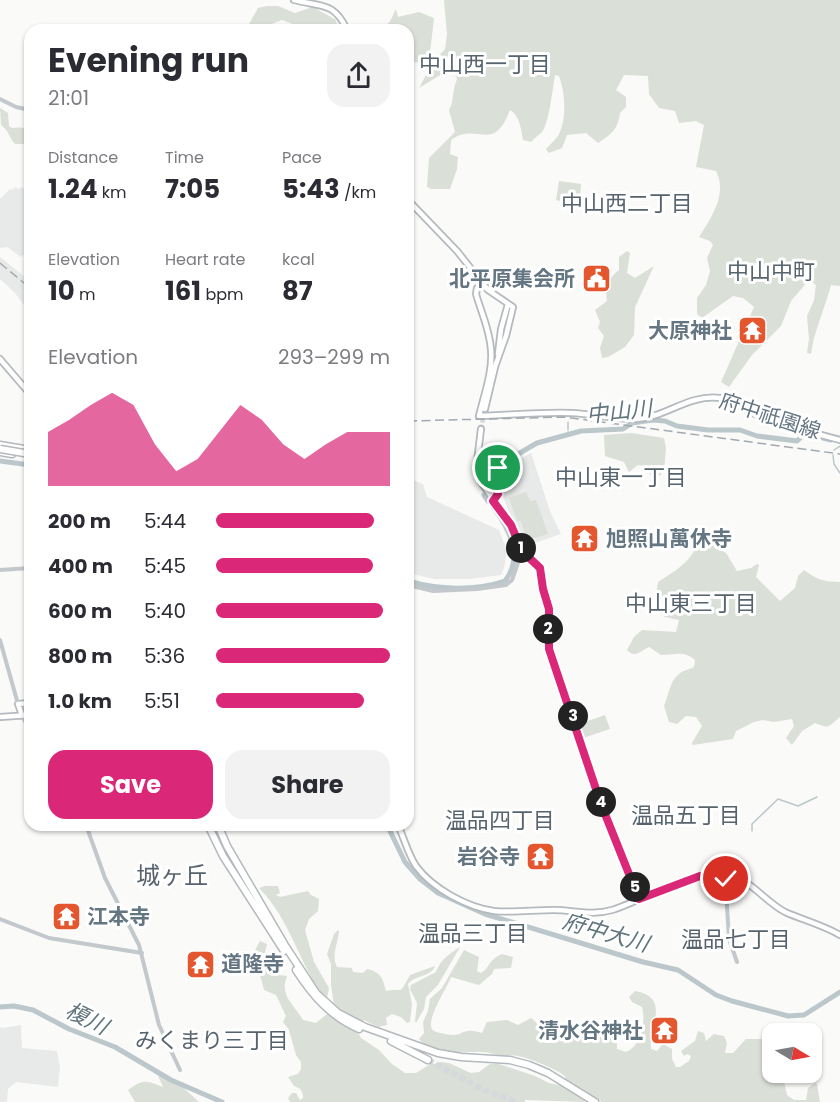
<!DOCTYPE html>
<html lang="en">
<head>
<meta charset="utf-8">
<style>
	:root { --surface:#fff; --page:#f2f2f3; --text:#2b2b33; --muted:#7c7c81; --accent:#db2777 }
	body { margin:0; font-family:Poppins,"Noto Sans JP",sans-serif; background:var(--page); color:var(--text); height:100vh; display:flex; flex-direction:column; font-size:22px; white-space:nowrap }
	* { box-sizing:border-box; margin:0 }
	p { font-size:20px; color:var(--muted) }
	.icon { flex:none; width:33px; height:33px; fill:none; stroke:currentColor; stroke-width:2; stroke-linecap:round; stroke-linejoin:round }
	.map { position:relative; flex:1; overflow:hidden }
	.drawer { position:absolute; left:24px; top:24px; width:390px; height:807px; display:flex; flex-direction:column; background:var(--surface); border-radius:18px; box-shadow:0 2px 4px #0004 }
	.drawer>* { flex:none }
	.needle { width:39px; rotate:100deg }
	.buttons { position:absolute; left:762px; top:1023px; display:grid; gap:12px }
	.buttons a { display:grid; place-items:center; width:60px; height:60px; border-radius:12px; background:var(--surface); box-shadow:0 2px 4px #0004; font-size:30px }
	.pin { position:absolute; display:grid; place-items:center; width:51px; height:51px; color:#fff; margin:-26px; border:3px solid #fff; border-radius:50%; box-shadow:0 2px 6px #0007 }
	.km { position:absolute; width:30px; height:30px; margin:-15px; border-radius:50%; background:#222; color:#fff; font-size:16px; line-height:30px; text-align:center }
	.round { display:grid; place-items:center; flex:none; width:63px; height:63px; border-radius:18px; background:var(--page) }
	.summary { display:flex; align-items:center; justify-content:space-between; height:102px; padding:0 24px }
	h1 { font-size:33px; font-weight:700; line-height:45px }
	.figures { display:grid; grid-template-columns:repeat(3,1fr); gap:9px; height:102px; padding:6px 24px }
	.figures div { display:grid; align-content:center }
	.figures b { font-size:26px; font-weight:700 }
	.figures small { font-size:16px; font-weight:400 }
	.figures p { font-size:16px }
	.chart { height:168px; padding:12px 24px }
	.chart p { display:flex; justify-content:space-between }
	.chart svg { width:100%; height:108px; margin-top:6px; fill:var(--accent); opacity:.7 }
	.primary-button { display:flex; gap:12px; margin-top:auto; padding:12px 24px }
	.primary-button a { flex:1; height:69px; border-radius:18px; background:var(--accent); color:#fff; font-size:24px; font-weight:700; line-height:69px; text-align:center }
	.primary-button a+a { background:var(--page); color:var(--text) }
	ul { padding:0 24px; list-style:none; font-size:20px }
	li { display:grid; grid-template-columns:96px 72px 1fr; align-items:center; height:45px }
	li i { height:15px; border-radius:8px; background:var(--accent) }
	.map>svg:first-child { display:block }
</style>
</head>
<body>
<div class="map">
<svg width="840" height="1102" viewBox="0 0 840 1102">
	<rect width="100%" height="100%" fill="#fafaf8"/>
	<!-- built -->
	<path fill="#e8e9e9" d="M 16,187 L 18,189 L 22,187 L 30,196 L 30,249 L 21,257 L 7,247 L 0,248 L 0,199 L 10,189 L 12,190 Z
		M 0,257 L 30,281 L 30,313 L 15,293 L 0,279 Z
		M 531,453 L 550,511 L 561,534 L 523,547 L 499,486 L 501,478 L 508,470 L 508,466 Z
		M 408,478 L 423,484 L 427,497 L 499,530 L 507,551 L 504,568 L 501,575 L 470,579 L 434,579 L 408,573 Z
		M 21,1025 L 22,1048 L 57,1051 L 60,1067 L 58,1087 L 16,1082 L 8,1089 L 7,1102 L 0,1102 L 0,1027 L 2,1028 Z"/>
	<!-- green -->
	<path fill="#dadfd7" d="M 444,0 L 840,0 L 840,286 L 831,285 C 825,308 814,331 811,354 L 807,353 L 809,339 L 807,316 L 814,300 L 816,285 L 809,280 L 791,301 L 781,326 L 752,355 L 729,387 L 721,382 L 754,307 L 743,298 L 733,296 L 702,318 L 697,314 L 697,298 L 706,285 L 710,271 L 707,258 L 713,245 L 710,241 L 699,237 C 711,218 728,194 716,171 L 696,167 L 704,125 L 696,121 L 679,123 L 675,111 L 659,108 L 649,94 L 648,76 L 624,75 L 616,90 L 626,97 L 626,107 L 620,113 C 618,129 612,134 598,143 L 586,133 L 567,135 L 562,148 L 549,153 L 546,149 C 550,144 557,139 559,134 C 567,118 565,92 559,76 L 555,75 C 553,87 549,123 542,132 C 539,135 534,138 531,142 L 523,140 C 521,129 520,116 510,110 C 493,155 477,121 451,140 L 450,154 L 458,157 L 457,169 L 450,189 L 431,189 L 427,187 L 429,158 L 455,132 L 449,110 C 454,103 452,90 457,79 L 455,74 L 445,72 L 419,88 L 433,62 L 445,49 L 447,34 Z
		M 267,6 L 278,6 L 295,13 L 313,7 L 336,20 L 338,30 L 296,30 L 295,25 L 282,20 L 256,30 L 219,30 L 248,26 L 258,8 Z
		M 396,9 L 398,17 L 419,12 L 434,18 L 429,61 L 425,64 L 408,61 L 408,30 L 370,30 L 373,24 C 392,26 388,24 396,9 Z
		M 0,108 L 8,113 L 9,126 L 12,128 C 27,126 30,129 30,144 L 15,144 C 9,137 9,131 1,125 Z
		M 559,181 L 581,184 L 579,209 L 569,208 L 569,203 L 556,200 Z
		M 627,251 L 630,253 L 627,273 L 635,278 L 654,266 L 635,307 L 634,335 L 625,347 L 608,357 L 602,358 L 600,348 L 604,336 L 598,328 L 600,322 L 595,310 L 607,301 C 605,287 607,280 619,270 L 619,257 Z
		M 631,433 L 664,438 L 666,448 L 664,471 L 657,478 L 652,477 L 644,466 L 638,465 L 629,472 L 624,462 L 605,456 L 604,435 Z
		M 526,492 L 530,501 L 536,500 L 548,534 L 527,540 L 521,521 L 517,521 L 509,498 Z
		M 702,540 L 726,553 L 737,571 L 751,568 L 757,564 L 759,565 L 756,577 L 780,601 L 795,588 L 798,576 L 804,570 C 816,579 824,582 840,582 L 840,717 C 828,727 830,729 815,723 L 802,731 L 792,745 L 786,738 L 794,726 L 792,719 L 774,722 L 763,720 L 754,722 L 736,731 L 733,739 L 693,745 L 692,743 L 702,726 L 696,717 L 686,716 L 677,724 L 669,722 L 664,706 C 669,695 669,682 679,674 C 683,670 689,670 694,667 L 695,660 C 684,650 674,655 661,655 L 649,647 C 642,650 635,659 627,650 L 634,637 L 642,630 L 676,632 L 679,620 L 665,617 L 654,608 L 658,582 C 670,574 681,568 690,557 C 695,551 696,545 702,540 Z
		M 605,715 L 610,729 L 583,738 L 579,724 Z
		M 265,886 L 278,886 L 280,893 L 276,895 L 280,897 L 308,891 L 311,895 L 319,899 L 318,911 L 309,919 L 305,930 L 314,962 L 329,988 L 327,998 L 324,998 C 299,963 290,919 259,888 Z
		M 338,930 L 339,931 C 338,943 331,956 337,967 L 352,968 L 353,972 L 363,973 L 367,969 C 381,972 383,979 386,991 C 405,987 398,997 410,975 L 435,966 C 431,977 415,975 408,984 L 412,1004 L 410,1022 L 407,1023 L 401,1017 L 392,1014 L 386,1018 L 387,1025 L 378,1027 L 364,1020 L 361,1023 L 334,1006 L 331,984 L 331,964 L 327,954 L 334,934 Z
		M 260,941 L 267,944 L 265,952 L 274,955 L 277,958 L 269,971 L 271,974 L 287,976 C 279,996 294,1004 303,1020 L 316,1023 L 327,1014 L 357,1031 L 361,1038 L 379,1050 L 392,1064 L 405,1073 L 416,1073 L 429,1065 L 441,1062 L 449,1063 L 471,1073 L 479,1072 L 490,1064 L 499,1064 L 535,1076 L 549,1083 L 567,1087 L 583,1097 L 585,1102 L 525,1100 L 525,1102 L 290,1102 L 288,1098 L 292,1093 L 296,1093 L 300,1100 L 303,1098 C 303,1091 301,1088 294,1086 L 288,1077 L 298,1074 L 301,1069 L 301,1062 L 296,1055 L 289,1030 L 283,1022 L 286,1016 L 276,995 L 264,990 L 254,952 Z
		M 460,947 L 438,985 L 426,997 L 424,1009 L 416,1023 L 415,1021 L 417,1003 L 410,989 L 411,985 L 436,972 C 441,959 448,955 460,947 Z
		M 464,950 L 479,957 L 477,971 L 481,973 C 491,967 487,961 502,954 L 513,957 L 511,968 L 494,969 L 492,974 L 479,985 L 451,977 C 447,988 426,1019 432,1029 C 434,1033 450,1035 454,1035 C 460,1035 463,1031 468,1031 C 472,1030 478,1032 482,1033 L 487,1022 L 507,1020 L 518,1025 L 531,1018 L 539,1025 L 587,1033 L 607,1028 L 617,1039 L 617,1049 L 626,1052 C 642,1045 646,1022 642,1007 L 632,1002 L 629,997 L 635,991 C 672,998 648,1026 651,1049 L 657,1051 L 662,1045 L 665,1045 L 672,1049 L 672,1059 L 676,1067 L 680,1067 L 689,1061 L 691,1056 L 687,1054 L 684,1056 L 681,1051 L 695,1041 L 698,1031 L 704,1033 L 706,1041 L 714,1034 L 724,1036 L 727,1043 L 725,1053 L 733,1053 L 746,1039 L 761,1039 L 772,1043 L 772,1072 L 782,1073 L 787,1095 L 794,1100 L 806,1100 L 808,1088 L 815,1083 L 817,1084 L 820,1102 L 602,1102 L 566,1083 L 565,1076 C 556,1069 529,1058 518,1056 C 513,1055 508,1056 504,1056 C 495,1055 485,1051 476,1052 C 459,1052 430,1055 419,1039 L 424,1033 L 423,1022 L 428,1011 L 430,999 L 442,988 Z
		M 155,1069 L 178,1083 L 199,1102 L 135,1102 L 128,1090 C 144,1078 147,1081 163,1087 Z"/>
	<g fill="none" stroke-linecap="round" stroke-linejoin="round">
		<!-- stream -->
		<path stroke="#bbc7cb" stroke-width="1.5" d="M 568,422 L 568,430
			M 568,433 L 568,432
			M 834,450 L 840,446
			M 833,455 L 834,464 L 840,473
			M 752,831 L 752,824 L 778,799 L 798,806 L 817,797"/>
		<!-- river -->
		<path stroke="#bbc7cb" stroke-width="5" d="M 823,438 L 831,440
			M 0,461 L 30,465
			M 487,483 L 494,468 L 537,443 L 581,431 L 623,429 L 632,423 L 653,420 L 665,421 L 677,426 L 708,430 L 740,430 L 757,436 L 797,441 L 805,433
			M 484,495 L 488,501
			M 408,581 C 438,590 475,591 505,581 C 524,557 509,528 493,507
			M 387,825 L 405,862 L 420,879 L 438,893 L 485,914 L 643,962 L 678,970 L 716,995 L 732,1001 L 788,1016 L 804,1015 L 840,992
			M 0,1007 L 14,1006 L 33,1010 L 69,1029 L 115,1047 L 171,1080 L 222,1102"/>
		<!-- major-tunnel -->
		<path stroke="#d5d9db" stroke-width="4.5" stroke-dasharray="4.5 2" stroke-linecap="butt" d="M 481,429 L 485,409"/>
		<!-- highway-tunnel -->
		<path stroke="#d5d9db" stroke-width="6" stroke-dasharray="6 3" stroke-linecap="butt" d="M 428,1060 L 484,1090 L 517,1102"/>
		<defs>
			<path id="major" d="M 294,0 C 320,7 334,1 347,30
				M 408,200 L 457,251 L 488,290 L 513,307 L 506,336 L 496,364
				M 483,284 L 477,288 L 476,294 C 481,312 490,330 491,350 C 493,371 484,395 479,416 C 510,415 541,412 571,413 C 593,414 614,419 636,419 C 665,418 688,394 720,398 L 773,422 L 840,440
				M 498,354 L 501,329 L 508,304
				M 0,359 L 30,394
				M 485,409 L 496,363
				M 481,429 L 477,462 L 481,482 L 511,525 L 522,551 L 540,568 L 543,589 L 549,609 L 549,649 L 601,804 L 639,899
				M 22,715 L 18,704 L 30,703
				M 0,717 L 30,715
				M 398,825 C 404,838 408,854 416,866 C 433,889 467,907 494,911 C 513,913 534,910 553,910 C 574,910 592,916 612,910 C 644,900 688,872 720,874 C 749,875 762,900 785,912 C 803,920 823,925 840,935"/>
			<path id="highway" d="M 0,445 L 30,450
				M 0,452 L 12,454
				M 208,825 L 223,856 L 284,951
				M 218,825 L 227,846 L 286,947 L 316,993 L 338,1013 L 365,1027 L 438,1053 L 461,1057 L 510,1060 L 529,1065 L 548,1073 L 595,1102
				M 296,970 C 313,996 330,1016 359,1029
				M 391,1041 L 428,1060"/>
		</defs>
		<!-- major casing -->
		<use href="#major" stroke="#b5babe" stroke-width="8"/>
		<!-- highway casing -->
		<use href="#highway" stroke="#b4b9bd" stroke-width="9"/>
		<!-- minor -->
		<path stroke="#c3c8cc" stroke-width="4" d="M 0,99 L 16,107 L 30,110
			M 493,500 L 498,494 C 493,483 500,475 497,464
			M 0,570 L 30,568
			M 408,585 L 433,591 L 477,589 L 506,585 L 512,580 L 522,551
			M 0,640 L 18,704
			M 22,715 L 30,731
			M 86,825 L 105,878 L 139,945 L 159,1025 L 180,1070
			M 725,874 L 729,939 L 737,962
			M 0,919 L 49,938 L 142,953"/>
		<!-- major -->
		<use href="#major" stroke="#fff" stroke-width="4.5"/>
		<!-- highway -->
		<use href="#highway" stroke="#fff" stroke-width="6"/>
		<!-- rail -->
		<path stroke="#a2aab0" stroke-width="1.5" stroke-dasharray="9 4.5" stroke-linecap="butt" d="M 0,263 L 30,288
			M 408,421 L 564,417 L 840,454"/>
		<defs>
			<path id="highway-bridge" d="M 0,449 L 30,454"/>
		</defs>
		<!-- highway-bridge casing -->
		<use href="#highway-bridge" stroke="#b4b9bd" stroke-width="9" stroke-linecap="butt"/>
		<!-- highway-bridge -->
		<use href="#highway-bridge" stroke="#fff" stroke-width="6"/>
	</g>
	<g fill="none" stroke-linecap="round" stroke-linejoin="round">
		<defs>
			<path id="route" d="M 498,468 L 495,484 L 498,494 L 493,501 L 511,525 L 522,551 L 540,568 L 543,589 L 549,609 L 549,649 L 601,804 L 639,899 L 700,876 L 725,874 L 726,879"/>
		</defs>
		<!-- route casing -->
		<use href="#route" stroke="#fff" stroke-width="12"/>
		<!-- route -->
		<use href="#route" stroke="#db2777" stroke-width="8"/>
	</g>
	<!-- icons -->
	<defs>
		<symbol id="civic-square" viewBox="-11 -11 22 22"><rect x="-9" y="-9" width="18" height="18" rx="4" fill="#e4572e" stroke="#fff"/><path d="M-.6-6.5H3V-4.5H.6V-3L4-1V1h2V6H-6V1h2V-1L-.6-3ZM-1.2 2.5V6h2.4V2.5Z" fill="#fff"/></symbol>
		<symbol id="temple-square" viewBox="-11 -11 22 22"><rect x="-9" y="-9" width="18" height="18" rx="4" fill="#e4572e" stroke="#fff"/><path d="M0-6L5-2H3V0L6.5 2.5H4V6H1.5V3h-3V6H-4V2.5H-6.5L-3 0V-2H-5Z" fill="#fff"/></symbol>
	</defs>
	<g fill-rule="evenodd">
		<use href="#civic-square" x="580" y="262" width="33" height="33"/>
		<use href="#temple-square" x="736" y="314" width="33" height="33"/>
		<use href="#temple-square" x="568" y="522" width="33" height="33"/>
		<use href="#temple-square" x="524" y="840" width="33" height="33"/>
		<use href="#temple-square" x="50" y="900" width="33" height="33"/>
		<use href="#temple-square" x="184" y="948" width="33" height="33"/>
		<use href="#temple-square" x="648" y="1014" width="33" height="33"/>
	</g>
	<g text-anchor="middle" stroke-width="6" stroke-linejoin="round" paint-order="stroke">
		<!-- poi labels -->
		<g font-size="21" font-weight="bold" fill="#657683" stroke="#fff" text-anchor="end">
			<text x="575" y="286">北平原集会所</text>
			<text x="732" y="338">大原神社</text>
			<text x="606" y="546" text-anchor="start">旭照山萬休寺</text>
			<text x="520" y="864">岩谷寺</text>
			<text x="87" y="924" text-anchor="start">江本寺</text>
			<text x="221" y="971" text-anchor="start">道隆寺</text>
			<text x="643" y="1038">清水谷神社</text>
		</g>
		<!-- street labels -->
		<g font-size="21" fill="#657683" stroke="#fff">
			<text transform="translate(770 416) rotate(18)" y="7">府中祇園線</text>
		</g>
		<!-- neighbourhood labels -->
		<g font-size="22" fill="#57646e" stroke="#fff">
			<text x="485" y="72">中山西一丁目</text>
			<text x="627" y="211">中山西二丁目</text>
			<text x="771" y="279">中山中町</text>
			<text x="621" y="485">中山東一丁目</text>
			<text x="691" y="611">中山東三丁目</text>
			<text x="686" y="823">温品五丁目</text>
			<text x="500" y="828">温品四丁目</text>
			<text x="473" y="941">温品三丁目</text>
			<text x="736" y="947">温品七丁目</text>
			<text x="212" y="1048">みくまり三丁目</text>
		</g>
		<!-- water labels -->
		<g font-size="22" font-style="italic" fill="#60757c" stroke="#fff">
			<text transform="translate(619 411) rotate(-6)" y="8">中山川</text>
			<text transform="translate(606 932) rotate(16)" y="8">府中大川</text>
			<text transform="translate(87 1018) rotate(26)" y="8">榎川</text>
		</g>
		<!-- quarter labels -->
		<g font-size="24" fill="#57646e" stroke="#fff">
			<text x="172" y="884">城ヶ丘</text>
		</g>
	</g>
</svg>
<div class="buttons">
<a><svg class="needle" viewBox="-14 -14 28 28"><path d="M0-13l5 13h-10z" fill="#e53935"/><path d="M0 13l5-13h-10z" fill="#7c7c81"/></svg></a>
</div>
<div class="pin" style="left:498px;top:468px;background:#1e9e55"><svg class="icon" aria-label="arrive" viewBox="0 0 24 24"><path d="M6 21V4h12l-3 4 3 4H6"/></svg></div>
<div class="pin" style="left:726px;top:879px;background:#d93025"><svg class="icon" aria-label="check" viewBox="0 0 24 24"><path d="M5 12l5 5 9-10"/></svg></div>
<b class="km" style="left:521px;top:548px">1</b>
<b class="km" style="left:548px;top:629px">2</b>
<b class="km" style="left:573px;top:716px">3</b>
<b class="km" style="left:601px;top:802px">4</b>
<b class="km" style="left:635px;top:887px">5</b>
<section class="drawer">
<div class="summary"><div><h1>Evening run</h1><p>21:01</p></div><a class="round"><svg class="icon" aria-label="share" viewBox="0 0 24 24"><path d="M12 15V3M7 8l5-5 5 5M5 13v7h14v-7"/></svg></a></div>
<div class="figures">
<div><p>Distance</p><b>1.24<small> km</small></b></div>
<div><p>Time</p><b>7:05</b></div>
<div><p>Pace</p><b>5:43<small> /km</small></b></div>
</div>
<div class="figures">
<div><p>Elevation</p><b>10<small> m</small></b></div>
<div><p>Heart rate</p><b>161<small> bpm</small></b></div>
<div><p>kcal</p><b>87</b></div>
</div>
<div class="chart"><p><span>Elevation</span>293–299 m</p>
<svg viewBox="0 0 160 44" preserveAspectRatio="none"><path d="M0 44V22L10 17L20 11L30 6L40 11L50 27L60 38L70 33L80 22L90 11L100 17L110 27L120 33L130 27L140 22L150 22L160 22V44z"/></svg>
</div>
<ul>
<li><b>200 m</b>5:44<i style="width:91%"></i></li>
<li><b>400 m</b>5:45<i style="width:90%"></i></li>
<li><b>600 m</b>5:40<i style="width:96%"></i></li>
<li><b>800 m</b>5:36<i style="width:100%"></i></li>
<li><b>1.0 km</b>5:51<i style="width:85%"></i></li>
</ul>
<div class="primary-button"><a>Save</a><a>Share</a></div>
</section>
</div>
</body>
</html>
